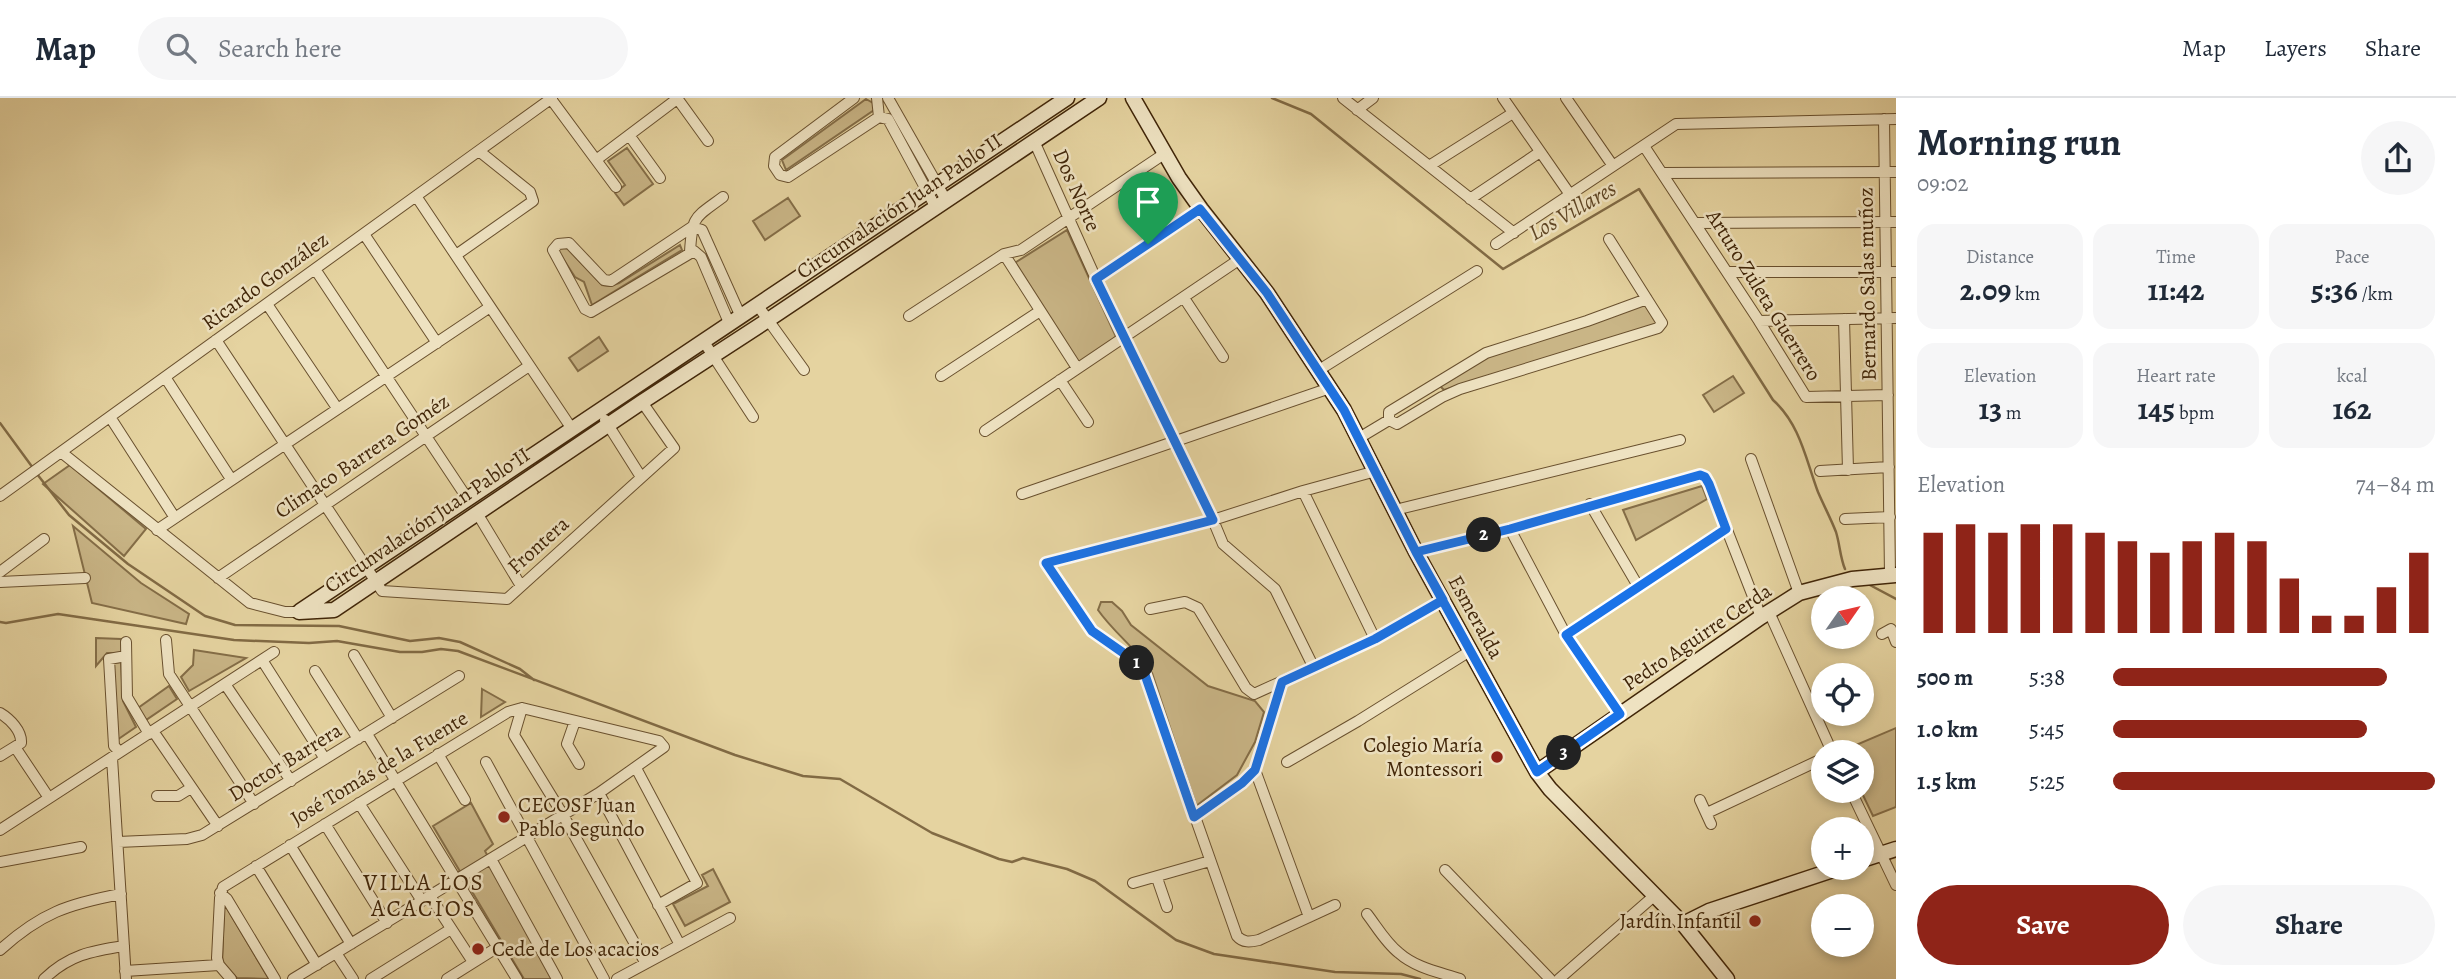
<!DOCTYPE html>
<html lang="en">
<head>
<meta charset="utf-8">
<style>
	:root { --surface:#fff; --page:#f6f6f7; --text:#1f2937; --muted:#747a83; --line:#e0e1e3; --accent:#8f2418 }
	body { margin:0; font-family:Alegreya,serif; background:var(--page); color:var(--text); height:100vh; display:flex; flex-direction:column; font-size:26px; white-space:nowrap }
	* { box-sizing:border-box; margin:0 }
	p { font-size:23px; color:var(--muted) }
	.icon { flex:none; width:38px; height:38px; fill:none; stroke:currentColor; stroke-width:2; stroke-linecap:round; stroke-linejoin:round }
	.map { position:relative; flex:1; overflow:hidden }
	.side { display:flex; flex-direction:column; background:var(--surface); width:560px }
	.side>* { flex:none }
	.needle { width:46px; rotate:56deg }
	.tools { position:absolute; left:1811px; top:488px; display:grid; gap:14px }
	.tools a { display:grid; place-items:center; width:63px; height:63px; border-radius:50%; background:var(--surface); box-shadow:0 4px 10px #0003; font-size:35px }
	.pin { position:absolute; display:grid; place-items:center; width:60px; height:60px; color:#fff; margin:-72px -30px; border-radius:50% 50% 50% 0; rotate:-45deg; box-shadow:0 0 7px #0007 }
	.pin .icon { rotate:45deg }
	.km { position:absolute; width:35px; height:35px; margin:-18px; border-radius:50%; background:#222; color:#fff; font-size:19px; line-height:35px; text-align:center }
	.round { display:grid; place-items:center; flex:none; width:74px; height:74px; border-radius:37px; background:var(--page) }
	.headline { display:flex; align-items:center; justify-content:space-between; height:119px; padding:0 21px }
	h1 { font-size:38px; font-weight:700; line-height:52px }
	.figures { display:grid; grid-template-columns:repeat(3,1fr); gap:10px; height:119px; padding:7px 21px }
	.figures div { display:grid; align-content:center; border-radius:18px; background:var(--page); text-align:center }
	.figures b { font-size:30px; font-weight:700 }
	.figures small { font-size:19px; font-weight:400 }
	.figures p { font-size:19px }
	.chart { height:196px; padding:14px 21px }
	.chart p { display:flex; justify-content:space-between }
	.chart svg { width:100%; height:126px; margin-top:7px; stroke:var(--accent); stroke-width:6 }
	.primary-button { display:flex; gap:14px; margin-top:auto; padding:14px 21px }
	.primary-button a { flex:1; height:80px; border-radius:42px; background:var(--accent); color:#fff; font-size:28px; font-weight:700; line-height:80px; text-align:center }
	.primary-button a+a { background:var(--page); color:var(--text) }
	ul { padding:0 21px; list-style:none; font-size:23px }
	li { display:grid; grid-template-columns:112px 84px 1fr; align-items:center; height:52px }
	li i { height:18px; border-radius:9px; background:var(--accent) }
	header { display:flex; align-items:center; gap:42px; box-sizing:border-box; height:98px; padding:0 35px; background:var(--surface); border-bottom:2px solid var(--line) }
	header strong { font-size:33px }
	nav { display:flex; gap:38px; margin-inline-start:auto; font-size:24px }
	.search { width:490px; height:63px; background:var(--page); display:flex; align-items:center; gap:18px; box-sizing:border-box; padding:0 24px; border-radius:38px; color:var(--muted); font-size:26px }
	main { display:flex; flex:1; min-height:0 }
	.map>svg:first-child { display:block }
</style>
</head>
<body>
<header>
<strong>Map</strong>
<div class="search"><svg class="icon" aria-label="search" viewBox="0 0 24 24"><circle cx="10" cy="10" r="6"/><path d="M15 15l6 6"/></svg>Search here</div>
<nav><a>Map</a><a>Layers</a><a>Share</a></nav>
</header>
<main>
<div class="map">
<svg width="1896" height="881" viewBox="0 0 1896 881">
	<rect width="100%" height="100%" fill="#e5d3a0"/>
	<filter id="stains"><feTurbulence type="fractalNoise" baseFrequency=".00286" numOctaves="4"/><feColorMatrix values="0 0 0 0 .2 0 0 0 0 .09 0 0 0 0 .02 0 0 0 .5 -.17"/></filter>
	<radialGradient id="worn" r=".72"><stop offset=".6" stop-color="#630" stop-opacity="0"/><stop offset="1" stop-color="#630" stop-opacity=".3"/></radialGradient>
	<!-- green -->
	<path fill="#c9b586" stroke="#846d47" stroke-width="2" d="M 866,1 L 873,5 L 877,10 L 786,72 L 782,62 Z
		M 627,50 L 653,86 L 624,107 L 615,95 L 625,87 L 608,63 Z
		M 788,100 L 800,118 L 765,142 L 753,123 Z
		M 1067,132 L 1117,241 L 1077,267 L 1013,166 Z
		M 680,147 L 682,152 L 592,207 L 584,184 L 575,179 L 558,153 L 560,149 L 566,149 L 602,187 L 610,188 L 619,185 Z
		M 1646,205 L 1657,223 L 1656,227 L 1444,292 L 1438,286 L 1489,256 Z
		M 599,239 L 608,253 L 578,273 L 569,260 Z
		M 1733,278 L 1744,295 L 1714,314 L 1703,297 Z
		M 70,367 L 146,431 L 124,458 L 43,386 Z
		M 1702,388 L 1707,401 L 1636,442 L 1623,412 Z
		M 73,428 L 141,485 L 189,516 L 186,526 L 92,505 Z
		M 1101,504 L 1112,504 L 1122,513 L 1131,527 L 1208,588 L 1255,603 L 1264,614 L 1255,644 L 1237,677 L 1196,708 L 1152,575 C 1137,551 1114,535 1098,512 Z
		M 96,540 L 121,541 L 122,555 L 107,555 L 96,568 Z
		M 194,552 L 246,560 L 189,593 L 181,579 L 193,567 Z
		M 121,564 L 123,603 L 136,629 L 117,642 L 112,565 Z
		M 169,588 L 177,601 L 146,622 L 138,610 Z
		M 482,591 L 505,604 L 481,619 Z
		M 1896,630 L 1896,709 L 1873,718 L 1861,693 L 1862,654 L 1842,653 Z
		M 471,705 L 493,746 L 485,753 L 553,881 L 524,881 L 433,728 Z
		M 713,771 L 730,804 L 685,828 L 673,806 L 708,788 L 702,777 Z
		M 224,805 L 269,881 L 237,880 L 222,867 Z"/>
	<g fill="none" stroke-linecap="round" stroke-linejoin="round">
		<!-- stream -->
		<path stroke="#816a44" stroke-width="2.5" d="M 1272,0 L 1311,16 L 1503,171 L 1639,91 L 1773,302 C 1800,326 1806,362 1818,394 C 1824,408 1831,421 1836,434 C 1840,447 1840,459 1845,471
			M 0,325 L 33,370
			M 37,376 L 69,417 L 128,466 L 205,518 L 235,527 L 339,528 L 410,543 L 439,540 L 460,544 L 520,571 L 534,582
			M 1868,486 L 1896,501
			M 0,524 L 6,525 L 58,516 L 234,542 L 309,545 L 337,543 L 400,554 L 422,554 L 441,551 L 458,553 L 735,657 L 803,678 L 840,681 L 932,735 L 999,761 L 1012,764 L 1023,760 L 1067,771 L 1095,783 L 1176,842 L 1214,856 L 1335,874 L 1401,876 L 1420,881"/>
		<defs>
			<path id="street" d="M 677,0 L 708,43
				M 854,0 L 775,59 L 774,68 L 780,77 L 788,79 L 879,19 L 888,21 L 935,108
				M 877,0 L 879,19
				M 888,0 L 946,102
				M 1343,0 L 1514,135
				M 1503,0 L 1571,98
				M 1566,0 L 1613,68
				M 551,1 L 616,89
				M 1357,12 L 1373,0
				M 1884,21 L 1890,477
				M 629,37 L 660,80
				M 1034,43 L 1096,181 L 1213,422 L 1223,446 L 1275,491 L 1313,568
				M 1644,48 L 1759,223 L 1806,299 L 1888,297
				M 596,62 L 677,1
				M 1429,68 L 1513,15
				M 1662,75 L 1896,74
				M 416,98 L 572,331
				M 1470,101 L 1540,54
				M 1696,125 L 1896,124
				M 364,136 L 437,245
				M 1496,146 L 1676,26 L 1896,21
				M 690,154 C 692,117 695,120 723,99
				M 1004,156 L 1077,270
				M 456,157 L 533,103 L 530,94 L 479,53
				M 315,171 L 467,400
				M 1727,174 L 1896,174
				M 1096,181 L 1201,111
				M 1184,200 L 1223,259
				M 267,206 L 337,310
				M 758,208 L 804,272
				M 909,218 L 1004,156 L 1021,152 L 1164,56
				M 1844,221 L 1848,372
				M 1759,223 L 1896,220
				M 730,227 L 701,159 L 694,153 L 591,214 L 585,211 L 553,152 L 558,146 L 569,145 L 604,182 L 611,183 L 692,129 L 702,132 L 741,219
				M 216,242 L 382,493 L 507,501 L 674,350 L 642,304
				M 704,244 L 753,319
				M 1319,272 L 1477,173
				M 941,278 L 1040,213
				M 165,279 L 231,381
				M 1060,282 L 1088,324
				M 110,319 L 175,420
				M 605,322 L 641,379
				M 1389,322 L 1389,314 L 1486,255 L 1587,223 L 1647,201
				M 985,333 L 1240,161
				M 1359,340 L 1389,322 L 1397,326 L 1442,299 L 1460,291 L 1658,230 L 1662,225 L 1609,141
				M 61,354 L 250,505 L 285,514 L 299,514
				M 1751,361 L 1799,495
				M 1820,373 L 1889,369
				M 1303,393 L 1375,541
				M 1022,396 L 1330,290
				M 0,398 L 552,0
				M 1590,406 L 1638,488
				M 1395,412 L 1680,342
				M 477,415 L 521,488
				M 1845,421 L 1890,419
				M 1510,431 L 1566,537 L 1620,616
				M 157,432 L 490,209
				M 1416,454 L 1510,431 L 1700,377 L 1705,379 L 1709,386 L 1761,519
				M 0,474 L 44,441
				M 218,480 L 529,268
				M 0,484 L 85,480
				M 1150,511 L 1185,504 L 1198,510 L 1246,590 L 1254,596 L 1375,541 L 1443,502
				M 1769,514 L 1832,654
				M 1882,536 L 1891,531 L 1896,544
				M 1566,537 L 1726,431
				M 166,542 L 169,576 L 254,706
				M 126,544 L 127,599 L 149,636
				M 354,557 L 392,620
				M 262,562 L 325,661
				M 315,573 L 358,641
				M 225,586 L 291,683
				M 522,610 L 514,637 L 563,717 L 645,864
				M 0,615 C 10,621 22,633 21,645 L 0,658
				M 575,623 L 567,646 L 579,666
				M 153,633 L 218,728
				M 367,636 L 517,881
				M 15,649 L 49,700
				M 120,654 L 114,648 L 109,561 L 126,558
				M 438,656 L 465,702
				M 112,660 L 126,881
				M 486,664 L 604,881
				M 1287,664 L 1358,623 L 1470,553
				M 636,670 L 697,785 L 658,807
				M 1255,672 L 1309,819
				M 1851,693 L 1896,787
				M 599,695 L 680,847
				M 157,698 L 178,698 L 191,690
				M 1700,702 L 1711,726
				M 359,705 L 422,803
				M 1707,715 L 1824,660
				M 1194,719 L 1242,685 L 1255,672 L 1282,584
				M 325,726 L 387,825
				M 0,732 L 274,554
				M 118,744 L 187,741 L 202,737 L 459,578
				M 290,747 L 351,846
				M 491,761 L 557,881
				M 0,764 L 81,749
				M 256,768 L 317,867
				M 1445,772 L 1550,881
				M 1157,780 L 1167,809
				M 1133,785 L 1210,763
				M 220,795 L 227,801 L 275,881
				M 430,798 L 473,864
				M 1335,807 L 1259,842 C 1250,844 1243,845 1237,838 L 1142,568 L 1092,533 L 1046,465 L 1213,422 L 1303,393 L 1376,373
				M 1367,816 C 1377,829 1386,845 1399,855 C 1416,870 1439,874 1460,881
				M 0,852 C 41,815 68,806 121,796
				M 336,855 L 353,881
				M 125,873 L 219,867
				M 44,881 C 69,857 91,853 124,848
				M 231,881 L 219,867 L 217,860 L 220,800 L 223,789 L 508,614 L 522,610 L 659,643 L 664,649 L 599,695 L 293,881
				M 371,881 L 451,831
				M 447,881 L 498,849
				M 617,881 L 730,820
				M 1559,881 L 1654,798"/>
			<path id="secondary" d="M 1133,0 L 1179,80 L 1201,111 L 1267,195 L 1344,312 L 1416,454 L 1537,674 L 1550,691 L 1683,826 L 1727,881
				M 300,513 L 1067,0
				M 299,514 L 334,512 L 642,304 L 768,222 L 1099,0
				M 1537,674 L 1761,519 L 1799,495 L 1852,481 L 1896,477
				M 1862,762 L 1896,751
				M 1683,826 L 1709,813 L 1839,770"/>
		</defs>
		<!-- street casing -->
		<use href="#street" stroke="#69502e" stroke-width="12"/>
		<!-- secondary casing -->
		<use href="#secondary" stroke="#402508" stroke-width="17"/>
		<!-- street -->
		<use href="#street" stroke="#eee2c1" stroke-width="10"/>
		<!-- secondary -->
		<use href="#secondary" stroke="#eee2c1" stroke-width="14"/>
	</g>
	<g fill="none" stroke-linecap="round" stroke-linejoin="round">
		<defs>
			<path id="route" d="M 1148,146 L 1096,181 L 1213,422 L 1046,465 L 1092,533 L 1142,568 L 1194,719 L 1242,685 L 1255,672 L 1282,584 L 1375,541 L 1443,502 L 1416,454 L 1510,431 L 1700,377 L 1705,379 L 1709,386 L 1726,431 L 1566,537 L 1620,616 L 1537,674 L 1416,454 L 1344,312 L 1267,195 L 1200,111 L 1148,146"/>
		</defs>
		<!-- route casing -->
		<use href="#route" stroke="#fff" stroke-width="14"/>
		<!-- route -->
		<use href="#route" stroke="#1a73e8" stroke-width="9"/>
	</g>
	<!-- markers -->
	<g fill="#8f2418" stroke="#eee2c1" stroke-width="2.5">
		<circle cx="1497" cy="659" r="7"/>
		<circle cx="504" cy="719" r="7"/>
		<circle cx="1755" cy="823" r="7"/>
		<circle cx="478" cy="851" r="7"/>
	</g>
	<g text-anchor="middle" stroke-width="5" stroke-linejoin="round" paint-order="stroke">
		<!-- street labels -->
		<g font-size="21" fill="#402508" stroke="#eee2c1">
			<text transform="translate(1077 92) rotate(66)" y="7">Dos Norte</text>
			<text transform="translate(899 108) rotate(-34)" y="7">Circunvalación Juan Pablo II</text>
			<text transform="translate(265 183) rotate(-36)" y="7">Ricardo González</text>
			<text transform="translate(1867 186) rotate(-91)" y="7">Bernardo Salas muñoz</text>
			<text transform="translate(1764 197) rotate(58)" y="7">Arturo Zuleta Guerrero</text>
			<text transform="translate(362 358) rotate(-34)" y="7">Climaco Barrera Goméz</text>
			<text transform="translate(427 422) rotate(-34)" y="7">Circunvalación Juan Pablo II</text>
			<text transform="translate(538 447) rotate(-42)" y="7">Frontera</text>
			<text transform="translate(1476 519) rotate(61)" y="7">Esmeralda</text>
			<text transform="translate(1697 539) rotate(-34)" y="7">Pedro Aguirre Cerda</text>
			<text transform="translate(285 664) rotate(-32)" y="7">Doctor Barrera</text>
			<text transform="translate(379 670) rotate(-31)" y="7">José Tomás de la Fuente</text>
		</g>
		<!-- poi labels -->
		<g font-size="21" fill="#402508" stroke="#eee2c1" text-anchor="end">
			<text x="1483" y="654">Colegio María<tspan x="1483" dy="24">Montessori</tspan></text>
			<text x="518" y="714" text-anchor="start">CECOSF Juan<tspan x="518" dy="24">Pablo Segundo</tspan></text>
			<text x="1741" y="830">Jardín Infantil</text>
			<text x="492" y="858" text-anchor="start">Cede de Los acacios</text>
		</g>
		<!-- water labels -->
		<g font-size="23" font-style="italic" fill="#614826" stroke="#eee2c1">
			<text transform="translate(1572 112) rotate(-30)" y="8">Los Villares</text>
		</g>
		<!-- neighbourhood labels -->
		<g font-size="23" letter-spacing="2" fill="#402508" stroke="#eee2c1">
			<text x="424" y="792">VILLA LOS<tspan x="424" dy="26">ACACIOS</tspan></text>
		</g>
	</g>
	<rect width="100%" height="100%" filter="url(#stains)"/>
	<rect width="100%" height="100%" fill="url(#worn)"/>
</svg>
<div class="tools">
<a><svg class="needle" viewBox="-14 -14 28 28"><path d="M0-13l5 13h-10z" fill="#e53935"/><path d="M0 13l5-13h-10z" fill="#747a83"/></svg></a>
<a><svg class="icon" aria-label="locate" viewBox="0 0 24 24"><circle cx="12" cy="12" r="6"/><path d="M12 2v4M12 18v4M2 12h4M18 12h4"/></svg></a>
<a><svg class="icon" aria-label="layers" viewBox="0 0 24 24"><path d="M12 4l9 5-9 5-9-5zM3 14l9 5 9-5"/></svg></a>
<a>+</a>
<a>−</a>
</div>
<div class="pin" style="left:1148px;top:146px;background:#1e9e55"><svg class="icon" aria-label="arrive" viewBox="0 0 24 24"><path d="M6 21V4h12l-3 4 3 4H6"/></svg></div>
<b class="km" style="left:1137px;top:565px">1</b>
<b class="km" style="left:1484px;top:437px">2</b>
<b class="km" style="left:1564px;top:655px">3</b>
</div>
<section class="side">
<div class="headline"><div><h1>Morning run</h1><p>09:02</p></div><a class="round"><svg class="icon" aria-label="share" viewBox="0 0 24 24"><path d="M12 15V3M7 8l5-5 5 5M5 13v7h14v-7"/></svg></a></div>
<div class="figures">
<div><p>Distance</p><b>2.09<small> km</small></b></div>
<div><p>Time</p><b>11:42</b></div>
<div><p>Pace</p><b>5:36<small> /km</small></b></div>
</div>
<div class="figures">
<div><p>Elevation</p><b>13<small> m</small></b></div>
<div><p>Heart rate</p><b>145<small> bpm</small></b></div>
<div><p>kcal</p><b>162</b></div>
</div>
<div class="chart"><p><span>Elevation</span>74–84 m</p>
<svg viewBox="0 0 160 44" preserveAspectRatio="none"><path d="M5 44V9M15 44V6M25 44V9M35 44V6M45 44V6M55 44V9M65 44V12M75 44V16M85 44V12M95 44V9M105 44V12M115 44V25M125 44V38M135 44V38M145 44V28M155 44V16"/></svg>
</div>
<ul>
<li><b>500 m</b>5:38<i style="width:85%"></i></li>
<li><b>1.0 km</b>5:45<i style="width:79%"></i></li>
<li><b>1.5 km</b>5:25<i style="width:100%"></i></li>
</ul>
<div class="primary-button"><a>Save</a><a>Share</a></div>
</section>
</main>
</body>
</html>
